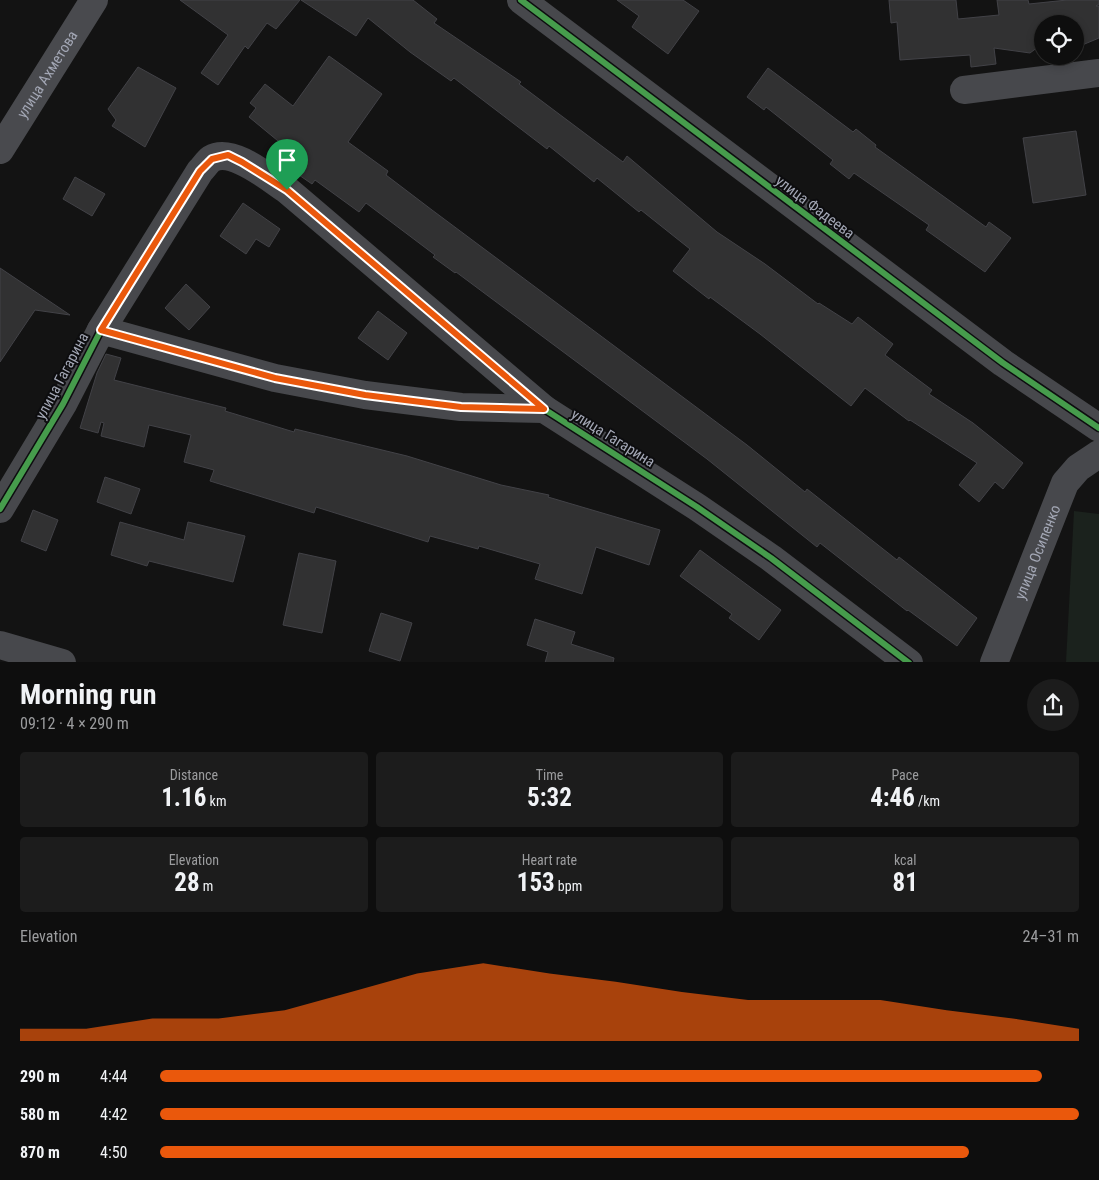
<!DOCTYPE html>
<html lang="en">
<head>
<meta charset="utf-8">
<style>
	:root { --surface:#0e0e0e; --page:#1c1c1c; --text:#f1f3f6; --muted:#9b9c9e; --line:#2e2e2e; --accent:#ea580c }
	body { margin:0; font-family:"Roboto Condensed",sans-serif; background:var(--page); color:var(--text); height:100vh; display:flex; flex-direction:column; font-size:19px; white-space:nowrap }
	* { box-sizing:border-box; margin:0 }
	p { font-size:16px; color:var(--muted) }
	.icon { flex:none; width:28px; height:28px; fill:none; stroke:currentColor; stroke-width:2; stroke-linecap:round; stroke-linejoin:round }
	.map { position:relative; height:662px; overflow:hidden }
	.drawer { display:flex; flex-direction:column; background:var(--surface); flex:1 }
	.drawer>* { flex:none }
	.buttons { position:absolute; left:1034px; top:15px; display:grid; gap:10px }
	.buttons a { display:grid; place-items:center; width:50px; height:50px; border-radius:50%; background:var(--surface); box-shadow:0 2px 8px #0003,0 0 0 1px var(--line); font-size:25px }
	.pin { position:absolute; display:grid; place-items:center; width:42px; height:42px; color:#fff; margin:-51px -21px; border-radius:50% 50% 50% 0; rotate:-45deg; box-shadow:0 0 5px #0007 }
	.pin .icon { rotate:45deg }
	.round { display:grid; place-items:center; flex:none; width:52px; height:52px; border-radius:26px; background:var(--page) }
	.head { display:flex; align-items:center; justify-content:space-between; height:85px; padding:0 20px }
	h1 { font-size:28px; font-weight:700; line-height:38px }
	.figures { display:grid; grid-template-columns:repeat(3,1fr); gap:8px; height:85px; padding:5px 20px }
	.figures div { display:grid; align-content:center; border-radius:5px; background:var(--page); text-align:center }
	.figures b { font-size:25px; font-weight:700 }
	.figures small { font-size:14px; font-weight:400 }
	.figures p { font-size:14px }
	.chart { height:140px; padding:10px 20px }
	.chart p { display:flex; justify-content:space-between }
	.chart svg { width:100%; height:90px; margin-top:5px; fill:var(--accent); opacity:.7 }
	ul { padding:0 20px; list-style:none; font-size:16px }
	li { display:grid; grid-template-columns:80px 60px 1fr; align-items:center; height:38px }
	li i { height:12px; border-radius:6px; background:var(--accent) }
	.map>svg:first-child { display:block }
</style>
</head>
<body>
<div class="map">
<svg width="1099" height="663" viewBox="0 0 1099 663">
	<rect width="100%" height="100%" fill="#131313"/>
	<!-- green -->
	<path fill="#1b221d" d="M 1074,511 L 1099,514 L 1099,662 L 1066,662 Z"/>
	<!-- building -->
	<path fill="#313132" stroke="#424247" d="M 180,0 L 300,0 L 276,29 L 267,23 L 248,49 L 245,46 L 218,85 L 201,73 L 228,35 Z
		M 301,0 L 413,0 L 437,19 L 434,23 L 521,82 L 519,84 L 623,162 L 627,156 L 717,232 L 765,264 L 818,304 L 819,303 L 852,324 L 858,317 L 893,344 L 885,355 L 932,390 L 929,394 L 973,423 L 1023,463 L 1003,489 L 995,482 L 979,502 L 959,485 L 977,463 L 910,420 L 909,421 L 865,388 L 851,406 L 760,334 L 710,297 L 709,299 L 673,271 L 690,249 L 641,210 L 639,212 L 597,178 L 594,182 L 549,146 L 547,149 L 454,78 L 451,81 L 410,52 L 368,18 L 356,36 Z
		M 617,0 L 683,0 L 699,11 L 668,54 L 632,27 L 639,16 Z
		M 889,0 L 956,0 L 958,19 L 999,15 L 997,0 L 1028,0 L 1029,4 L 1067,0 L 1099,0 L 1099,4 L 1096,6 L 1099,6 L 1099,38 L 1075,48 L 1075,21 L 1071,24 L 1042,24 L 1042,44 L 1030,53 L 994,48 L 996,64 L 971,67 L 970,55 L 900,60 L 897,22 L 891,23 Z
		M 329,56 L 382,94 L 348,142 L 388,171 L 386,175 L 432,210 L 747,445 L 805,492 L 807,489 L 897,560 L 899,557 L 977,618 L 957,646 L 908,610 L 907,611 L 820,543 L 817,547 L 707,459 L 456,272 L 455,273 L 433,257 L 435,255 L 366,203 L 359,212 L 315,180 L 312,184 L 280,162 L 289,150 L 249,117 L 256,108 L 250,103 L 265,84 L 293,106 Z
		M 138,67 L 176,88 L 145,147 L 112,126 L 116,120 L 108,109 Z
		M 768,68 L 853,132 L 856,129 L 876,145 L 875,147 L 986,227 L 989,222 L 1011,238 L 985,272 L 926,230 L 929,225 L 854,173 L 849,179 L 830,164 L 833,160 L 766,107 L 764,110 L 747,97 Z
		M 1076,131 L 1086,195 L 1033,203 L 1023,138 Z
		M 75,177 L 105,194 L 92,216 L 63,199 Z
		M 243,203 L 280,229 L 269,247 L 256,239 L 246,254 L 220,236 Z
		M 0,268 L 70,315 L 35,310 L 0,362 Z
		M 186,284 L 210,307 L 189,330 L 165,308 Z
		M 378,311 L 407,333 L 388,360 L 358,338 Z
		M 106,354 L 121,358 L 114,380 L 226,408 L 225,411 L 294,432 L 295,429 L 407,456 L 501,485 L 549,495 L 548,497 L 660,530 L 649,565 L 596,547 L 582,594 L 535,579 L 540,564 L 479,546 L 478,549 L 430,536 L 428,542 L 316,507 L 314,513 L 210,481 L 214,470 L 184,462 L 191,435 L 149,425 L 144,447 L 101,436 L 104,423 L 101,422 L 98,433 L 80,428 L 97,373 Z
		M 105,477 L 140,489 L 131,514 L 97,502 Z
		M 33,510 L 58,520 L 46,551 L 21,541 Z
		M 120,522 L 184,540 L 188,522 L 245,536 L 233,582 L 149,561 L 147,566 L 111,555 Z
		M 700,550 L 781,610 L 759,640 L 729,618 L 732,614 L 680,576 Z
		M 299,553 L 336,561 L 322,633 L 283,625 Z
		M 381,613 L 412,623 L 400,661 L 369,651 Z
		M 535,619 L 575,632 L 571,644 L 614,658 L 613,663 L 545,663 L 548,652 L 527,645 Z"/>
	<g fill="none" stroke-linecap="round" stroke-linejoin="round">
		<!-- minor -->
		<g stroke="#47484c" stroke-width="28">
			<path d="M 521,0 L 1003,363 L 1099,428"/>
			<path d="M 964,90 L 1099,73"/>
			<path d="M 101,330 L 200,171 C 204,167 207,162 211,159 C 232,146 270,179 287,190 L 544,409"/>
			<path d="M 0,509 L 63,404 L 101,330 L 275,378 L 365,395 L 461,407 L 544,409 L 697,507 L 771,558 L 909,663"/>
			<path d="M 0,645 L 62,663"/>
			<path id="s1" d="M 994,663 L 1065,483 L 1078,468 L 1099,454"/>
		</g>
		<!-- major -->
		<path stroke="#494a4e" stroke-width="28" id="s2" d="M 0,150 L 94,0"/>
		<defs>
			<path id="cycleway" d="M 521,0 L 1003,363 L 1099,428
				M 0,509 L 63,404 L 101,330 L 275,378 L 365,395 L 461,407 L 544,409 L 697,507 L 771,558 L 909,663"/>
		</defs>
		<!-- cycleway casing -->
		<use href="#cycleway" stroke="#0d0d0f" stroke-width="9"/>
		<!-- cycleway -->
		<use href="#cycleway" stroke="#469c4c" stroke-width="6"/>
	</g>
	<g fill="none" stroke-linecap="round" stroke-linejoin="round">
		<defs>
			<path id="route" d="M 228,155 L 242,162 L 287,190 L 544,409 L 461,407 L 365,395 L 275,378 L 101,330 L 200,171 L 212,159 Z"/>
		</defs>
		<!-- route casing -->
		<use href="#route" stroke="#fff" stroke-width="10"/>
		<!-- route -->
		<use href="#route" stroke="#ea580c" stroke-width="6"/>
	</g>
	<g text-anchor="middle" stroke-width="4" stroke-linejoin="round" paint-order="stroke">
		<!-- street labels -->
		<g font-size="15" fill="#a3a7b5" stroke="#0d0d0f">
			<text dy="5" stroke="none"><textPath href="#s2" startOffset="89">улица Ахметова</textPath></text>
			<text transform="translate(815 207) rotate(37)" y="5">улица Фадеева</text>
			<text transform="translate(62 376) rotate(-62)" y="5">улица Гагарина</text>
			<text transform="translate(613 438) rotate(32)" y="5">улица Гагарина</text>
			<text dy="5" stroke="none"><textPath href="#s1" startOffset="119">улица Осипенко</textPath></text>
		</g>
	</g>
</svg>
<div class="buttons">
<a><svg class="icon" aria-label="locate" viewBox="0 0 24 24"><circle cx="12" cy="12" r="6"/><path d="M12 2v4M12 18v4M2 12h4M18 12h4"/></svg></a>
</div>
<div class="pin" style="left:287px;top:190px;background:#1e9e55"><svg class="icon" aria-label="arrive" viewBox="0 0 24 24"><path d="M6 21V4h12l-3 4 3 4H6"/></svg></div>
</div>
<section class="drawer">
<div class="head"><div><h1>Morning run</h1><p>09:12 · 4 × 290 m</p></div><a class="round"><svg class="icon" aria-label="share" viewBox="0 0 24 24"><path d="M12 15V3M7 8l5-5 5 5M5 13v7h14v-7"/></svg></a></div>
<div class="figures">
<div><p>Distance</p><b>1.16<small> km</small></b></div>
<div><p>Time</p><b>5:32</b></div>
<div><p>Pace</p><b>4:46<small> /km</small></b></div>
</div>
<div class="figures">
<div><p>Elevation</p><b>28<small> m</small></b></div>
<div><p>Heart rate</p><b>153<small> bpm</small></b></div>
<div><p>kcal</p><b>81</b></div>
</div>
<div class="chart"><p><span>Elevation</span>24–31 m</p>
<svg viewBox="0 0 160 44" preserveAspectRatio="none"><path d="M0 44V38L10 38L20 33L30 33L40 29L50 20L60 11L70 6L80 11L90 15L100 20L110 24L120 24L130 24L140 29L150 33L160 38V44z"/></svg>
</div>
<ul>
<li><b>290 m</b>4:44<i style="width:96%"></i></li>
<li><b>580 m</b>4:42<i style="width:100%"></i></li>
<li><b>870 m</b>4:50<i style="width:88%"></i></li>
</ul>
</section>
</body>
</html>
